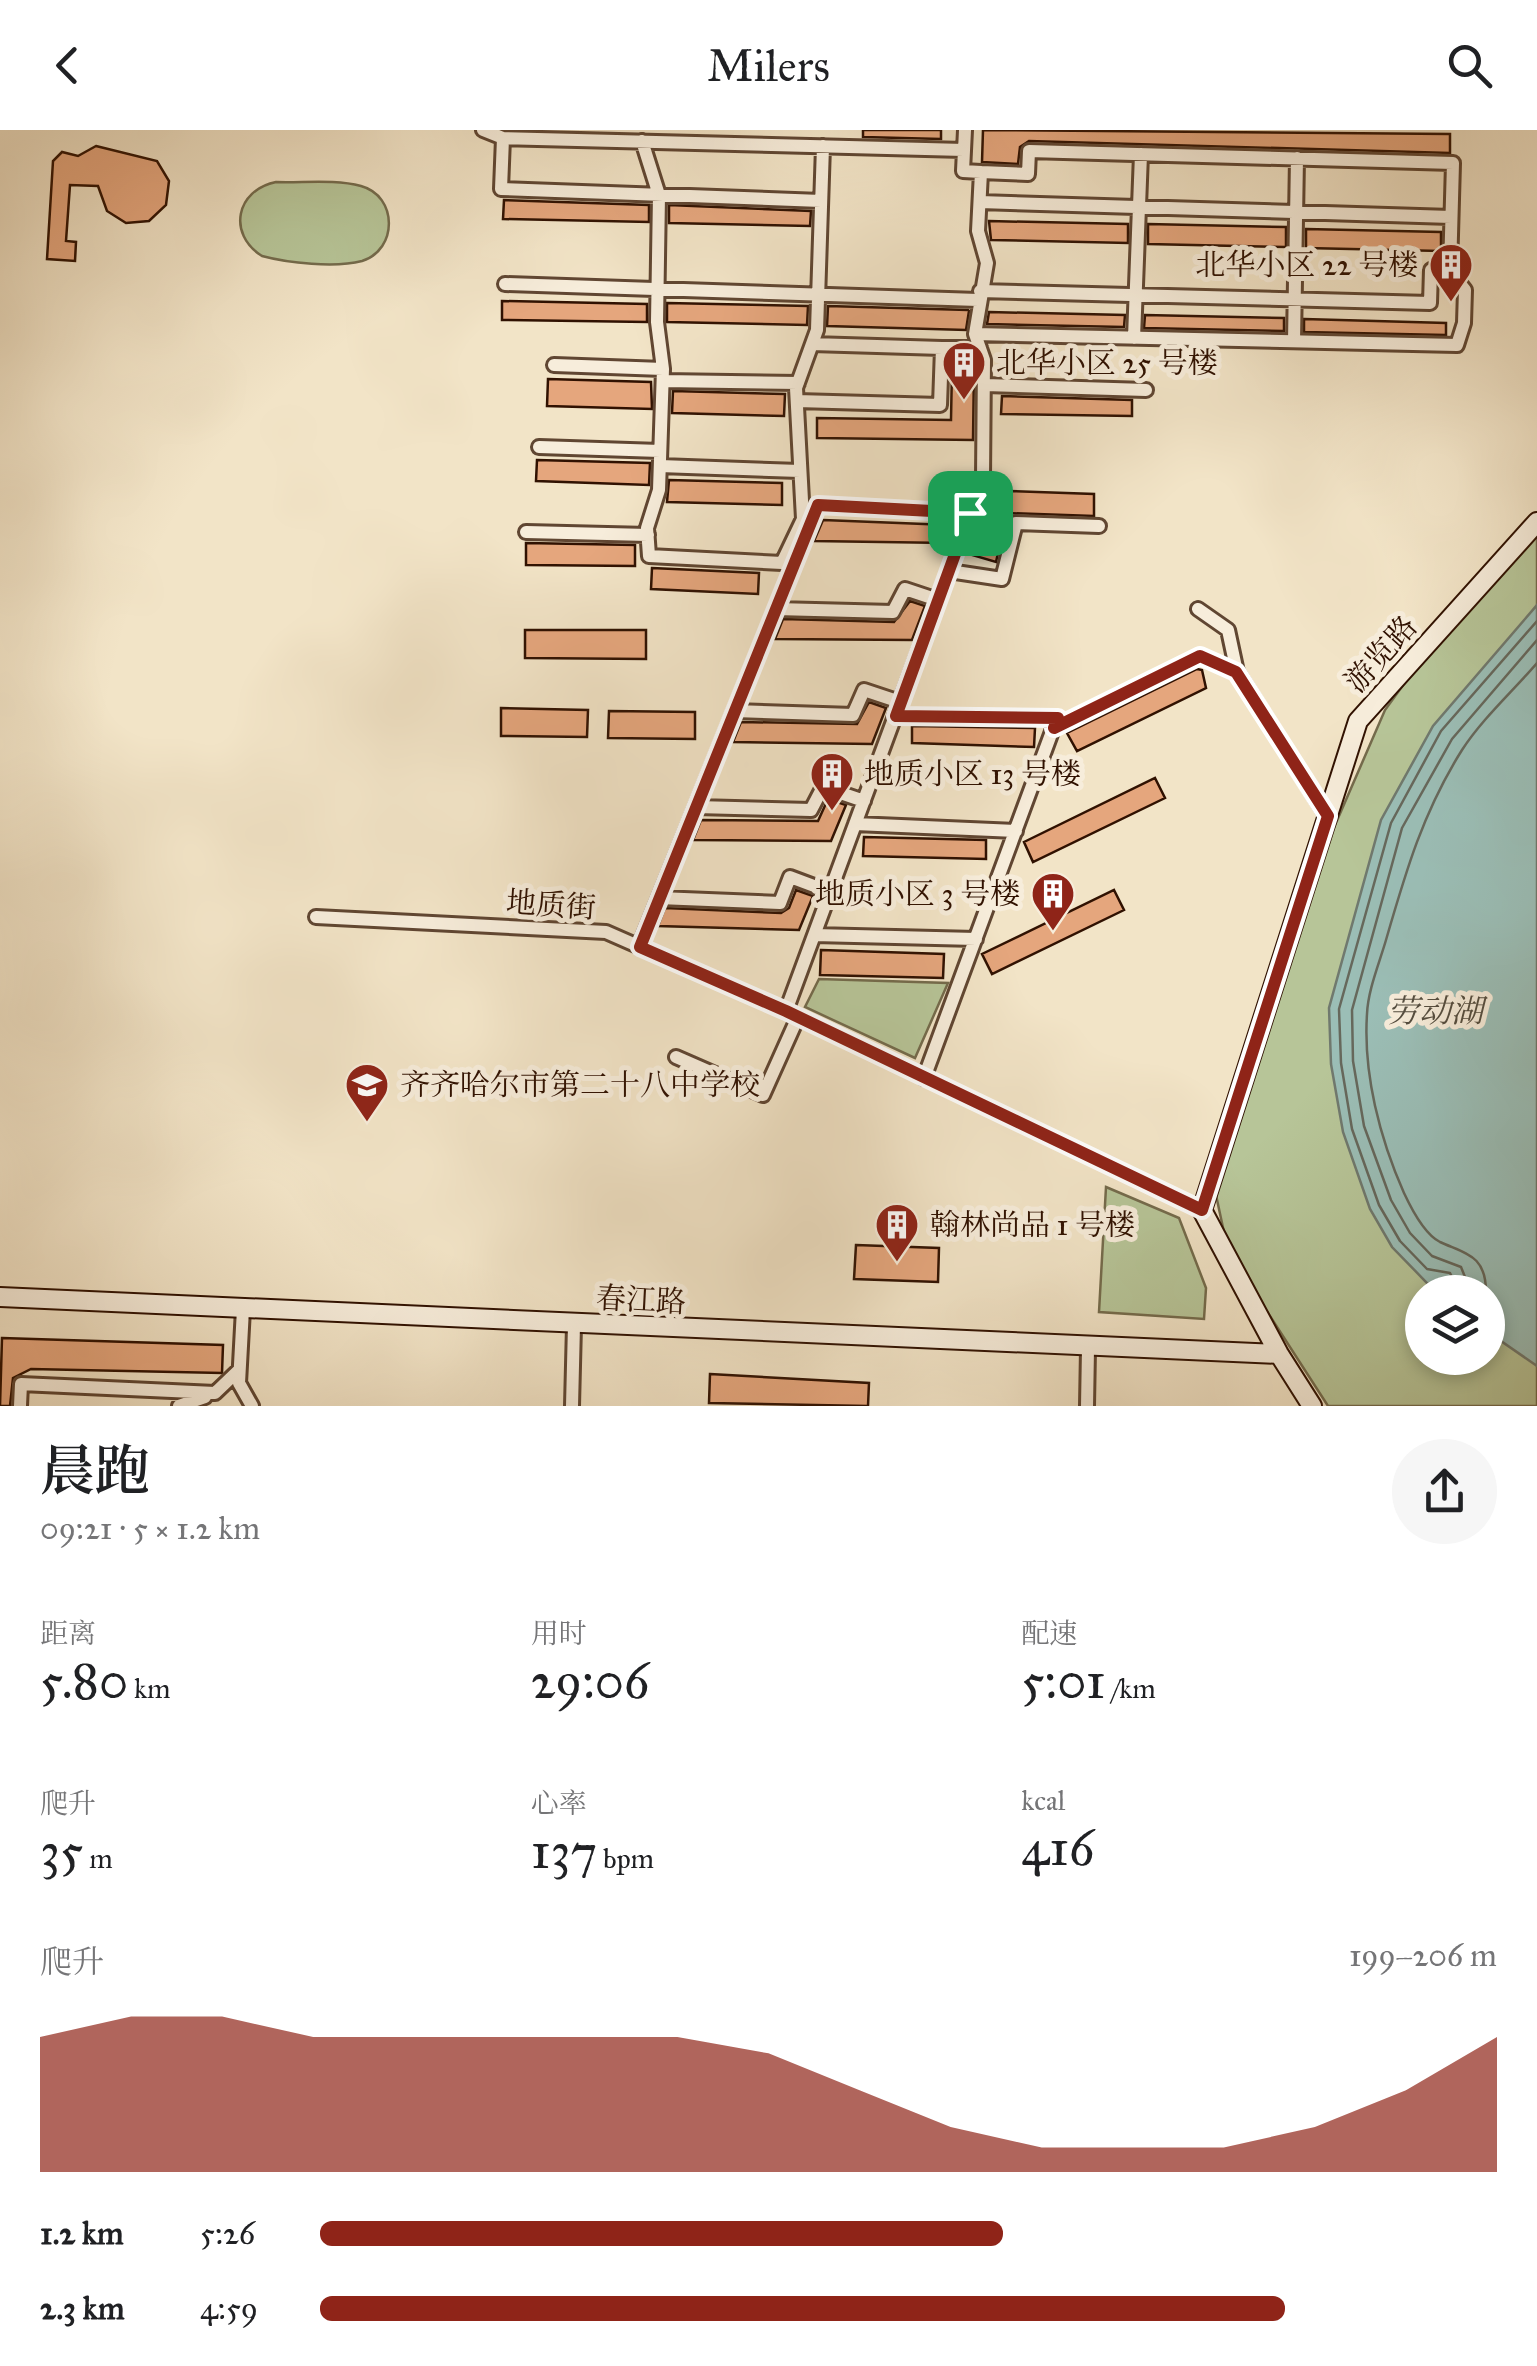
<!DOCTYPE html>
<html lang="zh">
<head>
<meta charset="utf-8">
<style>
	:root { --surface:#fff; --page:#f6f6f6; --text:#202124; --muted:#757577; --accent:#8f2418 }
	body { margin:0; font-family:"IM FELL Great Primer","Noto Serif SC",serif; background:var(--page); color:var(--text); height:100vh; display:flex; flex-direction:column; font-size:38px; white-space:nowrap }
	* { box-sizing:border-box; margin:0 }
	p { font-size:32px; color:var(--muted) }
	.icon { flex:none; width:55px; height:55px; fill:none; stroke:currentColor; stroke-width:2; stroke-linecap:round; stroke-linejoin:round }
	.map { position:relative; height:1276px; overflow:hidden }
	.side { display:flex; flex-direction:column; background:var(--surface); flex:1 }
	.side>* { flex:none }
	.controls { position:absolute; left:1405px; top:1145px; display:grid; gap:20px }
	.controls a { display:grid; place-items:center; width:100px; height:100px; border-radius:50%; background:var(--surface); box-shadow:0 5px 15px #0003; font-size:50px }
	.pin { position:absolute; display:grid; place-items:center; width:85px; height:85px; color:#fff; margin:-42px; border-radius:20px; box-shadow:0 5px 15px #0006 }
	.round { display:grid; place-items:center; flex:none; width:105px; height:105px; border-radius:52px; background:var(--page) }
	.head { display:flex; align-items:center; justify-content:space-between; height:170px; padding:0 40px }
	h1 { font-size:55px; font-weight:600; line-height:75px }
	.metrics { display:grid; grid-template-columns:repeat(3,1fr); gap:15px; height:170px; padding:10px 40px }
	.metrics div { display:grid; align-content:center }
	.metrics b { font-size:50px; font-weight:600 }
	.metrics small { font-size:28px; font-weight:400 }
	.metrics p { font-size:28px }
	.chart { height:280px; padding:20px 40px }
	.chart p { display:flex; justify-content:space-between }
	.chart svg { width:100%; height:180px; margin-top:10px; fill:var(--accent); opacity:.7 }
	ul { padding:0 40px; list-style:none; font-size:32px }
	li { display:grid; grid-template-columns:160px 120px 1fr; align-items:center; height:75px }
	li i { height:25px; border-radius:12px; background:var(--accent) }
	header { display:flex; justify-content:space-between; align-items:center; height:130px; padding:0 40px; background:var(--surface); font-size:45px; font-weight:600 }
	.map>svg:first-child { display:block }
</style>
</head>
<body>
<header><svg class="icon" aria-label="back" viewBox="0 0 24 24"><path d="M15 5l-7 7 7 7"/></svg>Milers<svg class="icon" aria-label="search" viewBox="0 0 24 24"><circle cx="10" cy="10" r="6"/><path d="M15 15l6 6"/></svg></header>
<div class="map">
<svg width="1537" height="1276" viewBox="0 0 1537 1276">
	<rect width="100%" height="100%" fill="#f2e4c7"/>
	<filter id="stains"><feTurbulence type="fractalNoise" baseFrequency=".002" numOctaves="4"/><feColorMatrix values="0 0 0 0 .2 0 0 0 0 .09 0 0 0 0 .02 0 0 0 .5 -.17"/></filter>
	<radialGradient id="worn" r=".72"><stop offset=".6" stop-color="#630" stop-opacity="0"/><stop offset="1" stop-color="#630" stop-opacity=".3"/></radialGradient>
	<!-- green -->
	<path fill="#b7c598" stroke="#746b4c" stroke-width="2.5" fill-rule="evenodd" d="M 276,52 C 303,53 335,49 361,56 C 398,66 398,120 362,131 C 335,138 288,133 262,126 C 227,104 236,60 276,52 Z
		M 1537,401 L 1537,1276 L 1328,1276 L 1228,1121 L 1213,1051 L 1296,785 L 1385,580 L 1422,529 ZM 1422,1162 L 1488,1162 L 1488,1228 L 1422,1228 Z
		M 819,849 L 948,853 L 915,928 L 805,877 Z
		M 1106,1057 L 1179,1088 L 1206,1158 L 1204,1189 L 1099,1182 Z"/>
	<!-- water -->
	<path fill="#9bbeb6" stroke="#70796e" stroke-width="2.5" d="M 1537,475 L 1537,1236 L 1488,1202 L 1488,1162 L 1449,1162 L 1443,1150 L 1428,1154 L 1392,1117 L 1370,1079 L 1343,1002 L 1331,934 L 1329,878 L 1381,690 L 1433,596 Z"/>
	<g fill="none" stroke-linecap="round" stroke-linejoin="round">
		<!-- shore -->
		<path stroke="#66685c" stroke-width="2.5" d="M 1459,1162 L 1450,1143 L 1427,1139 L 1400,1111 L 1379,1075 L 1352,999 L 1341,933 L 1339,879 L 1391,693 L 1441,601 L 1537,491
			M 1471,1162 L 1461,1137 L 1432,1126 L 1410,1103 L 1391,1070 L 1364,996 L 1353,931 L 1352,880 L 1402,698 L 1452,609 L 1537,510
			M 1486,1162 C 1486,1125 1466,1124 1440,1112 C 1424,1104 1411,1078 1404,1063 C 1380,1009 1363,944 1367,884 C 1368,860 1379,834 1386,810 C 1406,741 1423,682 1462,620 C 1482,589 1513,561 1537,533"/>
	</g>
	<!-- building -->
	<path fill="#e5a67d" stroke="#301101" stroke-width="2.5" d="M 863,0 L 941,0 L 941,9 L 863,7 Z
		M 983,0 L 1450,4 L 1450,23 L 1029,11 L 1020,17 L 1018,34 L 982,32 Z
		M 96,16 L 157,31 L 169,51 L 166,75 L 149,91 L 126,93 L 107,81 L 98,56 L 70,55 L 66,111 L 76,112 L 75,131 L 47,129 L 53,31 L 62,22 L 78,26 Z
		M 504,70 L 649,75 L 649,92 L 503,89 Z
		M 669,75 L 811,81 L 810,96 L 669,93 Z
		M 989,91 L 1128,94 L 1128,113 L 991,110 Z
		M 1148,94 L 1286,97 L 1286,117 L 1148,114 Z
		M 1306,99 L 1441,102 L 1441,121 L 1306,118 Z
		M 502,171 L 647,174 L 647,192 L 502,190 Z
		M 667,173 L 808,176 L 807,195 L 667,192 Z
		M 828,176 L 968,180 L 969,181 L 966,200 L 827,196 Z
		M 989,182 L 1125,185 L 1124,197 L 987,194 Z
		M 1145,185 L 1284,188 L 1284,201 L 1144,198 Z
		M 1304,189 L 1446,193 L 1446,205 L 1304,202 Z
		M 952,238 L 974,238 L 973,310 L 817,308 L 817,288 L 951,290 Z
		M 548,249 L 651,252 L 652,279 L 547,276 Z
		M 673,261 L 785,264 L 784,286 L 672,283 Z
		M 1002,266 L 1132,270 L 1132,286 L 1001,284 Z
		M 537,330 L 650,333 L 649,355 L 536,351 Z
		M 669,350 L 782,353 L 782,375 L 667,372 Z
		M 1008,361 L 1094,364 L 1094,386 L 1007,383 L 996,432 L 972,425 L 985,371 L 1007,377 Z
		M 823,390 L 949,395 L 948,413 L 814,411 Z
		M 526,413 L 635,415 L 635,436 L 526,435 Z
		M 652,438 L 759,443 L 758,464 L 651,459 Z
		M 910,471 L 925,476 L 912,510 L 775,509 L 783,489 L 894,492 Z
		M 525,500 L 646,500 L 646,529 L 525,528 Z
		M 1197,539 L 1202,540 L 1206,558 L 1077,621 L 1067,603 Z
		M 869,572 L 886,578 L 872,614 L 733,612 L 741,592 L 857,594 Z
		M 501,578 L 588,580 L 587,607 L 501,606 Z
		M 609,581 L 695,582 L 695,609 L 608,608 Z
		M 912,596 L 1035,598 L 1034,617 L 912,613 Z
		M 1155,648 L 1165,668 L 1033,732 L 1024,712 Z
		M 828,669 L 846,675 L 831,711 L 693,710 L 701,690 L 818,691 Z
		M 864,707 L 986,710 L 986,729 L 863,726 Z
		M 796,760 L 813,766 L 799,800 L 658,796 L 665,778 L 781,783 L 789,778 Z
		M 1114,760 L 1124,780 L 992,844 L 982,824 Z
		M 821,820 L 944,824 L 943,848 L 820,845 Z
		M 856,1115 L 939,1118 L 938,1152 L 854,1149 Z
		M 2,1208 L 223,1215 L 222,1243 L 31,1239 L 13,1248 L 10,1276 L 0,1276 Z
		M 710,1244 L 869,1253 L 868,1276 L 709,1273 Z"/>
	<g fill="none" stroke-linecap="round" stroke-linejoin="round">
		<defs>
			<path id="minor" d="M 483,0 L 503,8 L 964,20
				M 503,8 L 501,59 L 821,71
				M 642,11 L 659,65 L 657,192 L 663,239 L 659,360 L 647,398 L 649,426 L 782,433 L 803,389 L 796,258 L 817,200 L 823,16
				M 980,72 L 1451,87
				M 505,154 L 978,170
				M 980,161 L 1430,173 L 1431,140 L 1450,141
				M 975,204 L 1457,215 L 1464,193 L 1465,160 L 1450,141 L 1453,33 L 1029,21 L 1028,44 L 981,42
				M 1134,208 L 1141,24
				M 1294,211 L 1297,28
				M 812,214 L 942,218
				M 554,235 L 663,239
				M 663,251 L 798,253
				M 985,255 L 1146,260
				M 797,271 L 940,275 L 942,218 L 980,218
				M 539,317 L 660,321
				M 660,336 L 800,341
				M 526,402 L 648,405
				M 949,441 L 1002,449 L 1016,393 L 1099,396
				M 776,479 L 893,482 L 905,459 L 938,470
				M 1198,479 L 1228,500 L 1237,542 L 1327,686
				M 735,581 L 853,585 L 864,560 L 900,572
				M 895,586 L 1057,588 L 924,948
				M 1054,598 L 1200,526 L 1237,542
				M 696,677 L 811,680 L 823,657 L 864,671
				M 855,694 L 1016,701
				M 659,768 L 780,773 L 790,747 L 830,762
				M 316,787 L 606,802 L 786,881 L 1202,1080
				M 814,805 L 976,809
				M 639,817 L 818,375 L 971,383
				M 786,881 L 983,348 L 984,230 L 975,204 L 987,133 L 978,101 L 981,42 L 963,41 L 965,0
				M 676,927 L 763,965 L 798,887
				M 243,1179 L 239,1253 L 252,1276
				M 20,1276 L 21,1254 L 215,1263 L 239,1240
				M 179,1276 L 205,1267
				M 572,1276 L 574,1195
				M 1087,1276 L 1088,1219"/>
			<path id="secondary" d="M 0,1167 L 1279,1224
				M 1312,1276 L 1279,1224 L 1202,1080 L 1358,591 L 1537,392"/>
		</defs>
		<!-- minor casing -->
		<use href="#minor" stroke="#604632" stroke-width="18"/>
		<!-- secondary casing -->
		<use href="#secondary" stroke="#301101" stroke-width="22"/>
		<!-- minor -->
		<use href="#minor" stroke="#f7eddb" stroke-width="12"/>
		<!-- secondary -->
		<use href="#secondary" stroke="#f7eddb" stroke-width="18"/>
	</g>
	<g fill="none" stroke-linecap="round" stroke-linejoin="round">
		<defs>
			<path id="route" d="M 818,375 L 970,383 L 896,586 L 1058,588 L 1054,598 L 1200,526 L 1236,542 L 1328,686 L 1202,1080 L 786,881 L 640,817 Z"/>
		</defs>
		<!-- route casing -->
		<use href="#route" stroke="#fff" stroke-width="20"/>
		<!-- route -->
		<use href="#route" stroke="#8f2418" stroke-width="12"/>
	</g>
	<!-- icons -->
	<defs>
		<symbol id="building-pin" viewBox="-11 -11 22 30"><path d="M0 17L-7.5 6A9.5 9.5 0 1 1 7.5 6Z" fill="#8f2418" stroke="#f7eddb"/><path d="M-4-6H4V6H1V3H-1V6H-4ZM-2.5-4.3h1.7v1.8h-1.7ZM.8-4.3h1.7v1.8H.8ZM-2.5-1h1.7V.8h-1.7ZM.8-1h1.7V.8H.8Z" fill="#fff"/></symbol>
		<symbol id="school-pin" viewBox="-11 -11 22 30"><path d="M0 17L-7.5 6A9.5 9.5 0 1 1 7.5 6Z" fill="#8f2418" stroke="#f7eddb"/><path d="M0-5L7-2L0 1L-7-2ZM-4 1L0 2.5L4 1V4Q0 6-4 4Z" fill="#fff"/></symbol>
	</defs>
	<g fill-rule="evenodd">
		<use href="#building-pin" x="1426" y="110" width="50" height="68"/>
		<use href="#building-pin" x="939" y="208" width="50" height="68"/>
		<use href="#building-pin" x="807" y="619" width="50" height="68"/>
		<use href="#building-pin" x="1028" y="739" width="50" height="68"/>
		<use href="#school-pin" x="342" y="930" width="50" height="68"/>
		<use href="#building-pin" x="872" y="1070" width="50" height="68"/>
	</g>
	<g text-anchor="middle" stroke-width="10" stroke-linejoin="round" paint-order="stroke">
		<!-- poi labels -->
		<g font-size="30" fill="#301101" stroke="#f7eddb" text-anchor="start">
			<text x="1418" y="145" text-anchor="end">北华小区 22 号楼</text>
			<text x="996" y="243">北华小区 25 号楼</text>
			<text x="864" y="654">地质小区 13 号楼</text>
			<text x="1020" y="774" text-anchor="end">地质小区 3 号楼</text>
			<text x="400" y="965">齐齐哈尔市第二十八中学校</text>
			<text x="930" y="1105">翰林尚品 1 号楼</text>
		</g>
		<!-- street labels -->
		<g font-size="30" fill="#301101" stroke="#f7eddb">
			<text transform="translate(1381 524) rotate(-48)" y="10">游览路</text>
			<text transform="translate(551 775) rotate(4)" y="10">地质街</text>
			<text transform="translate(641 1170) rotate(3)" y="10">春江路</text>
		</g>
		<!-- water labels -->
		<g font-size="32" font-style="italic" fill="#554e40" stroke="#f7eddb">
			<text x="1435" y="892">劳动湖</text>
		</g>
	</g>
	<rect width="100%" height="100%" filter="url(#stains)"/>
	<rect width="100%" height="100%" fill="url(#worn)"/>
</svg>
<div class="controls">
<a><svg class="icon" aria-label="layers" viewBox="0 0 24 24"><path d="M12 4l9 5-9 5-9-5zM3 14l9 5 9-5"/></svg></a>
</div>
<div class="pin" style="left:970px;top:383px;background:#1e9e55"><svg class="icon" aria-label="arrive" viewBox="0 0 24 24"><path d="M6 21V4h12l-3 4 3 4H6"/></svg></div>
</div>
<section class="side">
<div class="head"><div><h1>晨跑</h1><p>09:21 · 5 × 1.2 km</p></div><a class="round"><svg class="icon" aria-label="share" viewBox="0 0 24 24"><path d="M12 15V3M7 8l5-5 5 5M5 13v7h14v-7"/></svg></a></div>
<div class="metrics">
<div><p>距离</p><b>5.80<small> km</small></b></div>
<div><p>用时</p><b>29:06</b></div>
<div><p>配速</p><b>5:01<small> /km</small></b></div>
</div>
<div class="metrics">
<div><p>爬升</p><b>35<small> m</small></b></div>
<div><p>心率</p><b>137<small> bpm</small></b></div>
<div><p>kcal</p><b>416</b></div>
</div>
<div class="chart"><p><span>爬升</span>199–206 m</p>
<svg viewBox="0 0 160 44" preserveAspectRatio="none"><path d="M0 44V11L10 6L20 6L30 11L40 11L50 11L60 11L70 11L80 15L90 24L100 33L110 38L120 38L130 38L140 33L150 24L160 11V44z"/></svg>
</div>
<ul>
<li><b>1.2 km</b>5:26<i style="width:58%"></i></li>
<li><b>2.3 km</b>4:59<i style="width:82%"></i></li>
</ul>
</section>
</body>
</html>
